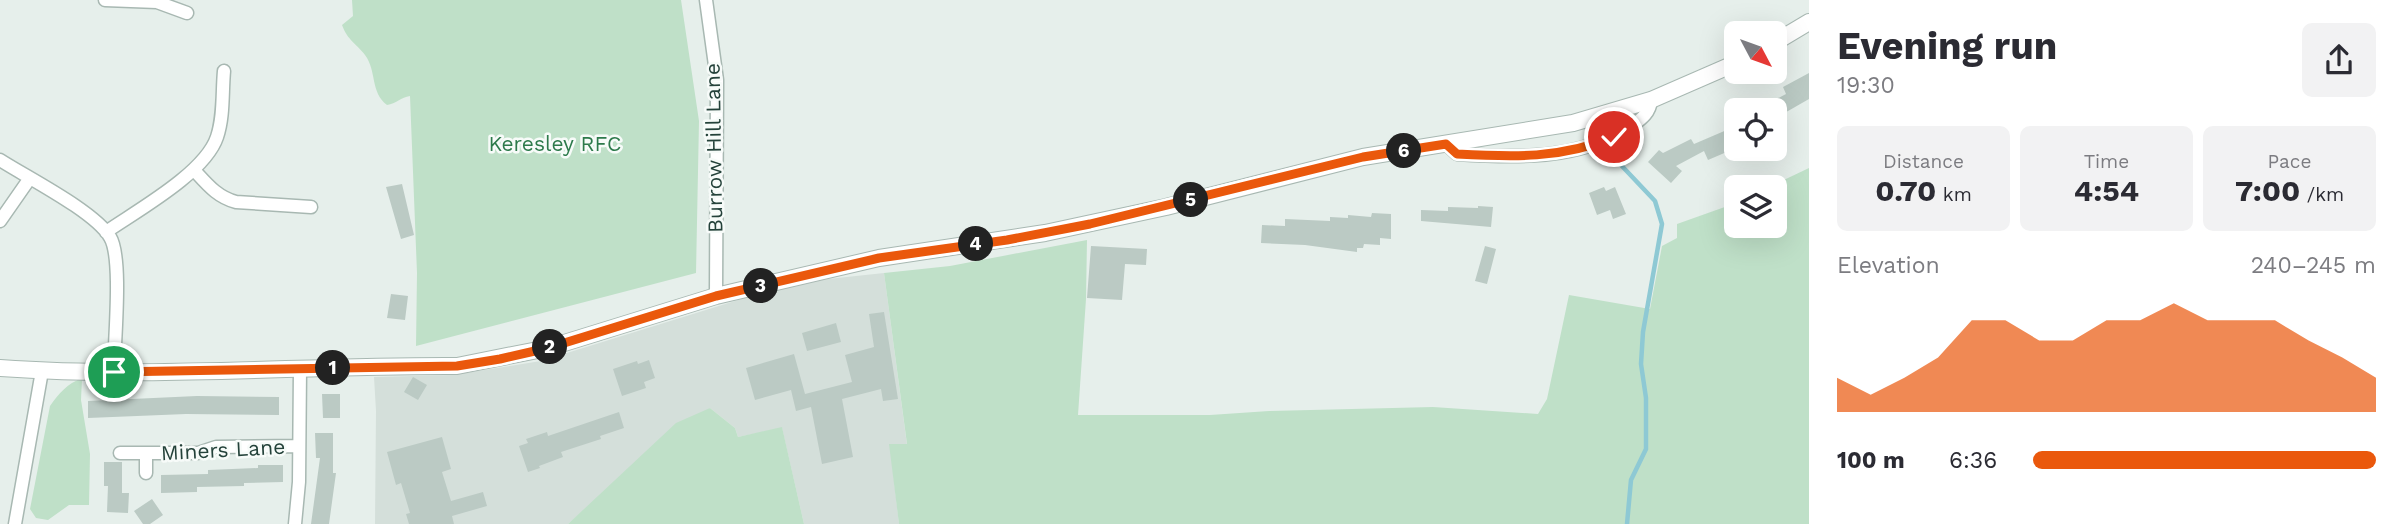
<!DOCTYPE html>
<html lang="en">
<head>
<meta charset="utf-8">
<style>
	:root { --surface:#fff; --page:#f2f2f3; --text:#2b2b33; --muted:#7c7c81; --accent:#ea580c }
	body { margin:0; font-family:"Work Sans",sans-serif; background:var(--page); color:var(--text); height:100vh; display:flex; flex-direction:column; font-size:26px; white-space:nowrap }
	* { box-sizing:border-box; margin:0 }
	p { font-size:23px; color:var(--muted) }
	.icon { flex:none; width:38px; height:38px; fill:none; stroke:currentColor; stroke-width:2; stroke-linecap:round; stroke-linejoin:round }
	.map { position:relative; flex:1; overflow:hidden }
	.panel { display:flex; flex-direction:column; background:var(--surface); width:595px }
	.panel>* { flex:none }
	.needle { width:46px; rotate:131deg }
	.tools { position:absolute; left:1724px; top:21px; display:grid; gap:14px }
	.tools a { display:grid; place-items:center; width:63px; height:63px; border-radius:10px; background:var(--surface); box-shadow:0 7px 28px #0002; font-size:35px }
	.pin { position:absolute; display:grid; place-items:center; width:60px; height:60px; color:#fff; margin:-30px; border:4px solid #fff; border-radius:50%; box-shadow:0 2px 7px #0007 }
	.km { position:absolute; width:35px; height:35px; margin:-18px; border-radius:50%; background:#222; color:#fff; font-size:19px; line-height:35px; text-align:center }
	.round { display:grid; place-items:center; flex:none; width:74px; height:74px; border-radius:10px; background:var(--page) }
	.summary { display:flex; align-items:center; justify-content:space-between; height:119px; padding:0 28px }
	h1 { font-size:38px; font-weight:700; line-height:52px }
	.figures { display:grid; grid-template-columns:repeat(3,1fr); gap:10px; height:119px; padding:7px 28px }
	.figures div { display:grid; align-content:center; border-radius:10px; background:var(--page); text-align:center }
	.figures b { font-size:30px; font-weight:700 }
	.figures small { font-size:19px; font-weight:400 }
	.figures p { font-size:19px }
	.chart { height:196px; padding:14px 28px }
	.chart p { display:flex; justify-content:space-between }
	.chart svg { width:100%; height:126px; margin-top:7px; fill:var(--accent); opacity:.7 }
	ul { padding:0 28px; list-style:none; font-size:23px }
	li { display:grid; grid-template-columns:112px 84px 1fr; align-items:center; height:52px }
	li i { height:18px; border-radius:9px; background:var(--accent) }
	main { display:flex; flex:1; min-height:0 }
	.map>svg:first-child { display:block }
</style>
</head>
<body>
<main>
<div class="map">
<svg width="1809" height="524" viewBox="0 0 1809 524">
	<rect width="100%" height="100%" fill="#e6efeb"/>
	<!-- built -->
	<path fill="#d4dfda" d="M 884,273 L 907,445 L 890,445 L 899,524 L 804,524 L 782,428 L 738,437 L 735,428 L 710,408 L 615,483 L 568,524 L 375,524 L 376,411 L 374,377 L 452,375 L 541,361 L 764,292 L 828,279 Z"/>
	<!-- green -->
	<path fill="#bfe0c8" d="M 352,0 L 681,0 L 699,121 L 696,273 L 416,346 L 417,273 L 410,96 C 401,97 396,104 387,105 C 370,92 377,71 365,55 C 356,43 348,41 342,25 L 353,16 Z
		M 1809,168 L 1809,524 L 899,524 L 889,444 L 907,444 L 884,273 L 950,266 L 1087,240 L 1086,299 L 1078,415 L 1210,415 L 1269,411 L 1433,407 L 1538,414 L 1547,399 L 1569,295 L 1650,309 L 1662,246 L 1677,238 L 1677,224 L 1736,203 L 1736,226 L 1774,226 L 1774,187 L 1769,187 Z
		M 82,378 L 81,400 L 90,454 L 89,505 L 69,505 L 48,520 L 36,518 L 30,509 L 50,406 C 59,393 67,384 82,378 Z
		M 710,408 L 735,428 L 738,437 L 782,427 L 804,524 L 568,524 L 676,423 Z"/>
	<g fill="none" stroke-linecap="round" stroke-linejoin="round">
		<!-- stream -->
		<path stroke="#8ec9d4" stroke-width="4.5" d="M 1620,164 L 1655,201 L 1662,224 L 1643,332 L 1641,364 L 1646,398 L 1646,449 L 1631,480 L 1627,524"/>
	</g>
	<!-- building -->
	<path fill="#bbcac4" d="M 1809,73 L 1809,99 L 1774,119 L 1774,110 L 1755,110 L 1786,94 L 1783,87 Z
		M 1736,126 L 1736,148 L 1708,160 L 1704,151 L 1676,166 L 1682,171 L 1671,183 L 1648,162 L 1659,150 L 1663,153 L 1691,139 L 1694,144 Z
		M 402,184 L 414,235 L 401,239 L 386,187 Z
		M 1604,187 L 1606,191 L 1615,187 L 1626,214 L 1613,219 L 1610,210 L 1597,215 L 1589,193 Z
		M 1478,206 L 1493,207 L 1491,227 L 1421,221 L 1421,210 L 1448,211 L 1448,207 L 1478,208 Z
		M 1372,213 L 1391,214 L 1391,239 L 1380,238 L 1380,245 L 1364,244 L 1363,248 L 1357,248 L 1357,252 L 1305,245 L 1261,243 L 1262,225 L 1285,226 L 1285,219 L 1330,221 L 1330,217 L 1348,218 L 1348,215 L 1371,217 Z
		M 1091,246 L 1147,249 L 1146,265 L 1125,264 L 1122,300 L 1087,298 Z
		M 1485,246 L 1496,249 L 1487,284 L 1475,281 Z
		M 391,294 L 408,296 L 405,320 L 387,318 Z
		M 884,312 L 898,399 L 883,401 L 881,389 L 842,399 L 853,457 L 822,464 L 811,407 L 796,411 L 791,390 L 755,400 L 746,368 L 794,354 L 805,394 L 852,382 L 845,355 L 874,347 L 869,314 Z
		M 836,323 L 841,342 L 807,351 L 802,333 Z
		M 649,360 L 655,378 L 644,382 L 646,388 L 622,396 L 613,369 L 637,361 L 638,364 Z
		M 413,377 L 427,385 L 418,400 L 404,392 Z
		M 322,394 L 340,394 L 340,418 L 323,418 Z
		M 197,396 L 279,397 L 279,415 L 186,414 L 88,418 L 88,401 Z
		M 619,412 L 624,428 L 600,436 L 601,439 L 561,452 L 563,457 L 539,466 L 540,468 L 528,472 L 519,446 L 528,443 L 526,439 L 547,432 L 548,436 Z
		M 315,433 L 333,433 L 333,473 L 336,473 L 329,524 L 311,524 L 320,458 L 316,458 Z
		M 442,437 L 451,469 L 442,472 L 451,501 L 483,492 L 487,506 L 452,516 L 454,524 L 409,524 L 406,514 L 410,513 L 401,483 L 396,485 L 387,452 Z
		M 104,462 L 122,462 L 122,493 L 129,493 L 128,513 L 107,512 L 108,486 L 104,486 Z
		M 258,465 L 283,465 L 283,482 L 244,483 L 244,486 L 197,487 L 197,492 L 161,493 L 161,475 L 208,474 L 208,470 L 258,468 Z
		M 152,499 L 163,515 L 150,524 L 143,524 L 134,511 Z"/>
	<g fill="none" stroke-linecap="round" stroke-linejoin="round">
		<defs>
			<path id="minor" d="M 105,0 L 157,2 L 187,13
				M 706,0 L 717,80 L 716,296
				M 1446,144 L 1457,154 C 1517,158 1576,160 1629,128 C 1640,120 1650,114 1651,100
				M 0,160 C 28,178 94,211 110,237 C 123,258 114,343 114,371
				M 194,170 C 207,184 217,197 236,202 L 311,207
				M 0,221 L 30,178
				M 106,232 C 138,210 205,173 217,137 C 224,116 222,93 224,71
				M 120,453 L 198,453 L 216,447 L 299,446
				M 146,453 L 146,473
				M 15,524 L 42,371
				M 295,524 L 299,482 L 300,369"/>
			<path id="tertiary" d="M 1774,43 L 1809,22
				M 0,368 C 152,379 305,365 457,366 L 548,348 L 716,296 L 879,258 L 1045,233 L 1166,207 L 1363,157 L 1573,123 L 1651,100 L 1736,63"/>
		</defs>
		<!-- minor casing -->
		<use href="#minor" stroke="#a8b8b2" stroke-width="15"/>
		<!-- tertiary casing -->
		<use href="#tertiary" stroke="#a8b8b2" stroke-width="18"/>
		<!-- minor -->
		<use href="#minor" stroke="#fff" stroke-width="12"/>
		<!-- tertiary -->
		<use href="#tertiary" stroke="#fff" stroke-width="16"/>
	</g>
	<g fill="none" stroke-linecap="round" stroke-linejoin="round">
		<defs>
			<path id="route" d="M 114,372 L 457,366 L 500,359 L 548,348 L 716,296 L 879,258 L 1007,240 L 1090,224 L 1363,157 L 1446,144 L 1457,154 C 1513,157 1561,159 1614,137"/>
		</defs>
		<!-- route casing -->
		<use href="#route" stroke="#fff" stroke-width="14"/>
		<!-- route -->
		<use href="#route" stroke="#ea580c" stroke-width="9"/>
	</g>
	<g text-anchor="middle" stroke-width="5" stroke-linejoin="round" paint-order="stroke">
		<!-- park labels -->
		<g font-size="21" fill="#2d7a4b" stroke="#f7fbf9">
			<text x="555" y="151">Keresley RFC</text>
		</g>
		<!-- street labels -->
		<g font-size="21" fill="#24423a" stroke="#f7fbf9">
			<text transform="translate(714 148) rotate(-91)" y="7">Burrow Hill Lane</text>
			<text transform="translate(223 450) rotate(-3)" y="7">Miners Lane</text>
		</g>
	</g>
</svg>
<div class="tools">
<a><svg class="needle" viewBox="-14 -14 28 28"><path d="M0-13l5 13h-10z" fill="#e53935"/><path d="M0 13l5-13h-10z" fill="#7c7c81"/></svg></a>
<a><svg class="icon" aria-label="locate" viewBox="0 0 24 24"><circle cx="12" cy="12" r="6"/><path d="M12 2v4M12 18v4M2 12h4M18 12h4"/></svg></a>
<a><svg class="icon" aria-label="layers" viewBox="0 0 24 24"><path d="M12 4l9 5-9 5-9-5zM3 14l9 5 9-5"/></svg></a>
</div>
<div class="pin" style="left:114px;top:372px;background:#1e9e55"><svg class="icon" aria-label="arrive" viewBox="0 0 24 24"><path d="M6 21V4h12l-3 4 3 4H6"/></svg></div>
<div class="pin" style="left:1614px;top:137px;background:#d93025"><svg class="icon" aria-label="check" viewBox="0 0 24 24"><path d="M5 12l5 5 9-10"/></svg></div>
<b class="km" style="left:333px;top:368px">1</b>
<b class="km" style="left:550px;top:347px">2</b>
<b class="km" style="left:761px;top:286px">3</b>
<b class="km" style="left:976px;top:244px">4</b>
<b class="km" style="left:1191px;top:200px">5</b>
<b class="km" style="left:1404px;top:151px">6</b>
</div>
<section class="panel">
<div class="summary"><div><h1>Evening run</h1><p>19:30</p></div><a class="round"><svg class="icon" aria-label="share" viewBox="0 0 24 24"><path d="M12 15V3M7 8l5-5 5 5M5 13v7h14v-7"/></svg></a></div>
<div class="figures">
<div><p>Distance</p><b>0.70<small> km</small></b></div>
<div><p>Time</p><b>4:54</b></div>
<div><p>Pace</p><b>7:00<small> /km</small></b></div>
</div>
<div class="chart"><p><span>Elevation</span>240–245 m</p>
<svg viewBox="0 0 160 44" preserveAspectRatio="none"><path d="M0 44V32L10 38L20 32L30 25L40 12L50 12L60 19L70 19L80 12L90 12L100 6L110 12L120 12L130 12L140 19L150 25L160 32V44z"/></svg>
</div>
<ul>
<li><b>100 m</b>6:36<i style="width:100%"></i></li>
</ul>
</section>
</main>
</body>
</html>
